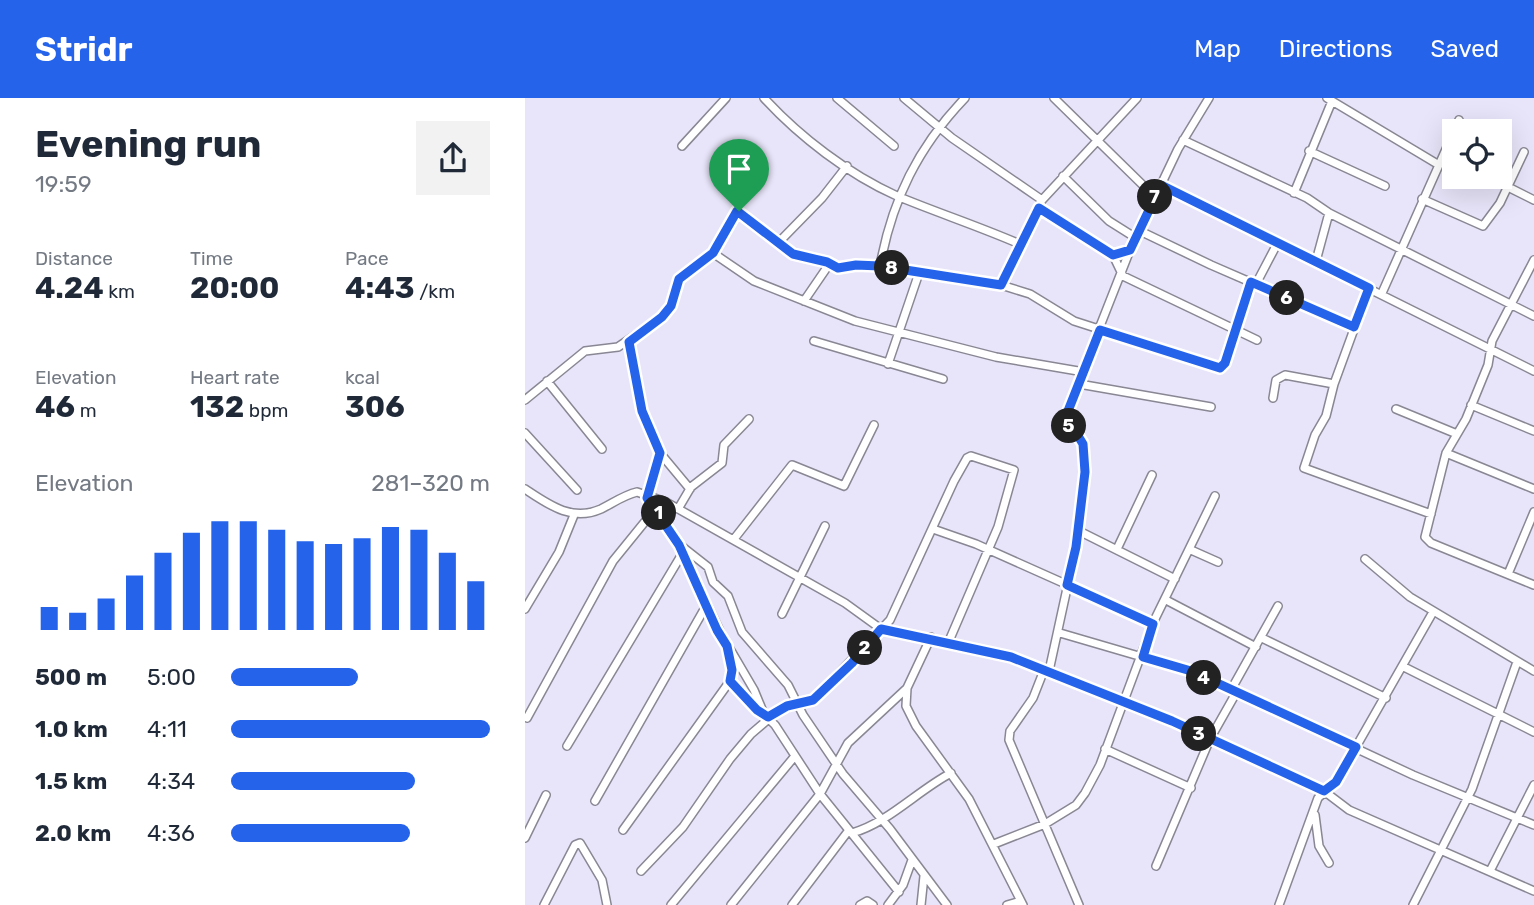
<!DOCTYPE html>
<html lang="en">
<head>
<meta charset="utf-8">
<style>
	:root { --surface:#fff; --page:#f2f2f3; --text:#1f2937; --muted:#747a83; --accent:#2563eb }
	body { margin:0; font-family:Rubik,sans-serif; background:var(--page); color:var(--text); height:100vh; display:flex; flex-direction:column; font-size:26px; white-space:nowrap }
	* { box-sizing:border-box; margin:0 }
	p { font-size:23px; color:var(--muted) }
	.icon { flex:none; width:38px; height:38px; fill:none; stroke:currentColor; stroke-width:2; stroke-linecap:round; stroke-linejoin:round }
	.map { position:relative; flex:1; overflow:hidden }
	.details { display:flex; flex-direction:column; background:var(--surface); width:525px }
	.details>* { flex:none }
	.controls { position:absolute; left:917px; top:21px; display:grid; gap:14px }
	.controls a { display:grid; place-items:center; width:70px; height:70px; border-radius:0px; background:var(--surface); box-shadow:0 7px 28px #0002; font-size:35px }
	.pin { position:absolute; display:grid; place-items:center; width:60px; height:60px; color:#fff; margin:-72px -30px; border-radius:50% 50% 50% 0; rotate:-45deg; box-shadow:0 0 7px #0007 }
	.pin .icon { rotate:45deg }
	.km { position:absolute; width:35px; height:35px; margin:-18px; border-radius:50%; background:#222; color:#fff; font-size:19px; line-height:35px; text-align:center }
	.round { display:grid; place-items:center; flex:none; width:74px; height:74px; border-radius:0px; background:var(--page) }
	.summary { display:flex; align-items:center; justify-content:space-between; height:119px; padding:0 35px }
	h1 { font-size:38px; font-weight:700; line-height:52px }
	.figures { display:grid; grid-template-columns:repeat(3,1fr); gap:10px; height:119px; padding:7px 35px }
	.figures div { display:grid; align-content:center }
	.figures b { font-size:30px; font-weight:700 }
	.figures small { font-size:19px; font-weight:400 }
	.figures p { font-size:19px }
	.chart { height:196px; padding:14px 35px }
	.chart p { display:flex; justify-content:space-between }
	.chart svg { width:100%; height:126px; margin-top:7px; stroke:var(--accent); stroke-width:6 }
	ul { padding:0 35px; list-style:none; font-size:23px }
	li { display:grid; grid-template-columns:112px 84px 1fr; align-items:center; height:52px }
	li i { height:18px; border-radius:9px; background:var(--accent) }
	header { display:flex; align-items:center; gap:42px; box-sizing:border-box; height:98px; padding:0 35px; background:var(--accent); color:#fff }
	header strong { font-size:33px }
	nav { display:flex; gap:38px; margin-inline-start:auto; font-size:24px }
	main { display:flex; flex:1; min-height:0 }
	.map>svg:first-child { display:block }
</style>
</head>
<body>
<header>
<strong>Stridr</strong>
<nav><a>Map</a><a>Directions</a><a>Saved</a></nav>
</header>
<main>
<section class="details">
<div class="summary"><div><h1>Evening run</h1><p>19:59</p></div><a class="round"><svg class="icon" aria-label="share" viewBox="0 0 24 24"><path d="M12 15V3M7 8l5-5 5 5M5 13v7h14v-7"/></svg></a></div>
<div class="figures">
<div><p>Distance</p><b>4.24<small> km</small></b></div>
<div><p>Time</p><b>20:00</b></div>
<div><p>Pace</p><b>4:43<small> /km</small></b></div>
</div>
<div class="figures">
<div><p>Elevation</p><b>46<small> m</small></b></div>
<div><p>Heart rate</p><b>132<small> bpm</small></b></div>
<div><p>kcal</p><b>306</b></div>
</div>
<div class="chart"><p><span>Elevation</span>281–320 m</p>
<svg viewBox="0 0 160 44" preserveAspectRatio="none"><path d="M5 44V36M15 44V38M25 44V33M35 44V25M45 44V17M55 44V10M65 44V6M75 44V6M85 44V9M95 44V13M105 44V14M115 44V12M125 44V8M135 44V9M145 44V17M155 44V27"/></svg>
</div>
<ul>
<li><b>500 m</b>5:00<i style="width:49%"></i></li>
<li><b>1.0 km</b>4:11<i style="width:100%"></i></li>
<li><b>1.5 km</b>4:34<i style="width:71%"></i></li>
<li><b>2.0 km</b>4:36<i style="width:69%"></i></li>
</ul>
</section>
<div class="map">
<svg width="1009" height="807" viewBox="0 0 1009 807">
	<rect width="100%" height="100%" fill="#fbfbfe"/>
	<!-- green -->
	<path fill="#e8e4f9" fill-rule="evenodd" d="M 0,0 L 1009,0 L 1009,807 L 0,807 ZM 929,33 L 975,33 L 975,79 L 929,79 Z"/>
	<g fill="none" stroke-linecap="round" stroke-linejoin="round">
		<defs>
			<path id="minor" d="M 239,0 C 275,39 323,76 372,98 C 413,115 456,129 497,147
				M 312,0 L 369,48
				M 379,0 L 427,40 L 517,102
				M 529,0 L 630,99
				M 802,0 L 914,67
				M 658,42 L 782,100 L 804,115 L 1009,218
				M 157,48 L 201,0
				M 784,53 L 860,88
				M 538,78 L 584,123 L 611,140
				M 636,87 L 1009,273
				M 983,89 L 1009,102
				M 769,95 L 807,3
				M 897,101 L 958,128 L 975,105 L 999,54
				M 514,110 L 588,157 L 598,178 L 732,242
				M 615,133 L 686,167 L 829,229
				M 254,144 L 297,100 L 322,68
				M 188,155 L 229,183 L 330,223 L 471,259 L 559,274
				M 1009,162 L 967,243 L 963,267 L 941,321 L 921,355 L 900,439 L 906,445 L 1009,487
				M 791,163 L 804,115
				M 355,168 C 367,102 393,49 440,0
				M 731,186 L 752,146
				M 476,187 L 517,102 L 612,0
				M 844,190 L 809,286 L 801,318 L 790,337 L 779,370 L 906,416
				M 857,195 L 934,22
				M 279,203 L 305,165
				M 289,243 L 418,281
				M 363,266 L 394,175
				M 22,283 L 77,351
				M 554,286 L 686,309
				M 748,300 L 751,282 L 760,277 L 809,286
				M 0,302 L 60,253 L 93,249 L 137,219 L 146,208 L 154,181 L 188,155 L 213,113 L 268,156 L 302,164 L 313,170 L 331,167 L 355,168 L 476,187 L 505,196 L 549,223 L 692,269 L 700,265 L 726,184
				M 946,307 L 1009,333
				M 871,311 L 932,336
				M 0,335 L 52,392
				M 135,355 L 165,391
				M 921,355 L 1009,391
				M 0,391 C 24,407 47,424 76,411 C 88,405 99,397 112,394 L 141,404 L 320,505 L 356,531 L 486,559 L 600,603 L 795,690 L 824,712 L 1009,793
				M 153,411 L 166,389 L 197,365 L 199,347 L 224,321
				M 408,431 L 451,446 L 628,525
				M 552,432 L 650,481
				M 209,441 L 267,367 L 319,388 L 349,327
				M 155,447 L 183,469 L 188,484 L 203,498 L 217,534 L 263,587 L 278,617 L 318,676 L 365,731 L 422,807
				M 592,451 L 627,377
				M 666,452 L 693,464
				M 840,461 L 885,499 L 1009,573
				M 983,476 L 1009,414
				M 641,502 L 731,549
				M 0,511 L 34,454 L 49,417
				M 257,516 L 300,428
				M 535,535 L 665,573 L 888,677 L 1009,727
				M 406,539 L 382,590 L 381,608 L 391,628 L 444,701 L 498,807
				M 737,540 L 861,600
				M 205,551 L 229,592 L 239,616
				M 879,569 L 1009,634
				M 519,572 L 508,600 L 485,633 L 484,642 L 554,807
				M 524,573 L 551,449 L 560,374 L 558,346 L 543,326 L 542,312 L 605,152 L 653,51 L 684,0
				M 205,583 L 250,627 L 295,696 L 374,794
				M 706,592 L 753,508
				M 2,620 L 88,463 L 131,410
				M 42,648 L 157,456
				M 580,651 L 666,690
				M 70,703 L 181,508
				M 790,717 L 794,748 L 804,765
				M 98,732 L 205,583 L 207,572 L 202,548 L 154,447 L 123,400 L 135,355 L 117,313 L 104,244
				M 327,735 C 363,725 392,693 426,675
				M 0,740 L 21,697
				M 469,746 L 520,726 L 551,707 L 560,695 L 575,667 L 628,525 L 690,398
				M 631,768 L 685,641 L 711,595
				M 116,773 L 158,729 L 205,661 L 226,636 L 254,612 L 288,602 L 365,522 L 429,383 L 442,360 L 446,358 L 489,372 L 473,429 L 424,543
				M 965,773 L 1009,687
				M 19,807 L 50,747 L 55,745 L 77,782 L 82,807
				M 146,807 L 270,658
				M 206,807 L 295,696 L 323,645 L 381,591
				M 267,807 L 324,732
				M 335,807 L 342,803 L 348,807
				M 363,807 L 378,787 L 387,762
				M 396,807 L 399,778
				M 482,807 L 496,803
				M 754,807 L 793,700 L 811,684 L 908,514
				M 888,807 L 947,691 L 992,564"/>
		</defs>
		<!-- minor casing -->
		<use href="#minor" stroke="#898793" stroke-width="10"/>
		<!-- minor -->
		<use href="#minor" stroke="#fff" stroke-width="7"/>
	</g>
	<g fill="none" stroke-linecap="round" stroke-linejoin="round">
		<defs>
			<path id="route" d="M 636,87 L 844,190 L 829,229 L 726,184 L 700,265 L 695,270 L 575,232 L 541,318 L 558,346 L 560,374 L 551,449 L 542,487 L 628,526 L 618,559 L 666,573 L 831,649 L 811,684 L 799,693 L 647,623 L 486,559 L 356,531 L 327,565 L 288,602 L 262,608 L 243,619 L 232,612 L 205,583 L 207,572 L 202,548 L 192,532 L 154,447 L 122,400 L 135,355 L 117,313 L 104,244 L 137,219 L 146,208 L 154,181 L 188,155 L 212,113 L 268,156 L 302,164 L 313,170 L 331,167 L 355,168 L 476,187 L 514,110 L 588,157 L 605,152 Z"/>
		</defs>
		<!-- route casing -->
		<use href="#route" stroke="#fff" stroke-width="14"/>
		<!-- route -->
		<use href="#route" stroke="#2563eb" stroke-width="9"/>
	</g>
</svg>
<div class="controls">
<a><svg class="icon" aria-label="locate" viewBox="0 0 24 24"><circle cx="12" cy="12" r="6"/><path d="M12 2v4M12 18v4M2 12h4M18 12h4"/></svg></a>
</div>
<div class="pin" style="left:214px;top:113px;background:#1e9e55"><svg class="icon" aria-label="arrive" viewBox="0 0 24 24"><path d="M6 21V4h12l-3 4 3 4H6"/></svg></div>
<b class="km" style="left:134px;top:415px">1</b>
<b class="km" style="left:340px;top:550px">2</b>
<b class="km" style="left:674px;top:636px">3</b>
<b class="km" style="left:679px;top:580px">4</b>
<b class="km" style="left:544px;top:328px">5</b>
<b class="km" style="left:762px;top:200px">6</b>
<b class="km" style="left:630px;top:99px">7</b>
<b class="km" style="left:367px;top:170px">8</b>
</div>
</main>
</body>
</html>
